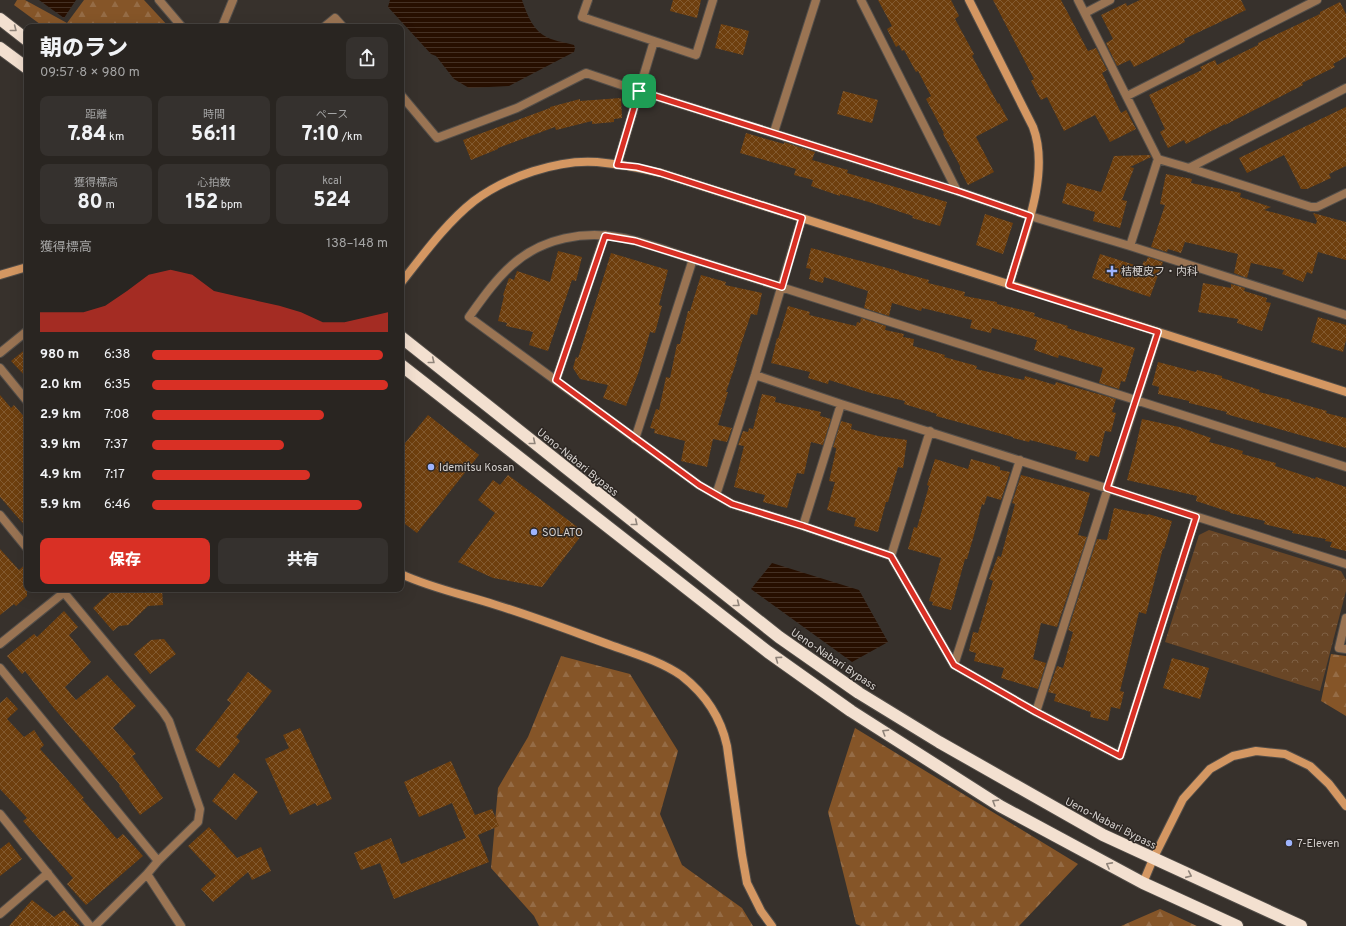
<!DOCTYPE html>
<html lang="ja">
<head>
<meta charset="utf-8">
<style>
	:root { --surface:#292521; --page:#35312e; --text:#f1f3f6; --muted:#a5a5a5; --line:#45423f; --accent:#d93025 }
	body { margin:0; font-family:Overpass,"Noto Sans JP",sans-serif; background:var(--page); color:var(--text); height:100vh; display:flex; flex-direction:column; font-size:15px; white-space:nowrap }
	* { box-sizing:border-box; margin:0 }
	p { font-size:13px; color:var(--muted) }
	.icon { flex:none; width:22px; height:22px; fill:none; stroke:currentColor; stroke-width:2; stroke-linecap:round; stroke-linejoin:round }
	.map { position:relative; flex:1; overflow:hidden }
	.side { position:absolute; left:24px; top:24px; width:380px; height:568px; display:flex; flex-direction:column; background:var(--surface); border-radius:8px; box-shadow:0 4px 16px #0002,0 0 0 1px var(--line) }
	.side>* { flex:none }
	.pin { position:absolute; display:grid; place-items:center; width:34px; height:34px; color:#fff; margin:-17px; border-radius:8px; box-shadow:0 2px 6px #0006 }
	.round { display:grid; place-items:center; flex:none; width:42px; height:42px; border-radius:8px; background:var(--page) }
	.head { display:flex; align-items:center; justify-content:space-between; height:68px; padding:0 16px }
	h1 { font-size:22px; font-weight:800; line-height:30px }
	.stats { display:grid; grid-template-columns:repeat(3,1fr); gap:6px; height:68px; padding:4px 16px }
	.stats div { display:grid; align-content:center; border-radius:8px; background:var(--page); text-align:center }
	.stats b { font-size:20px; font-weight:800 }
	.stats small { font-size:11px; font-weight:400 }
	.stats p { font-size:11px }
	.chart { height:112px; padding:8px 16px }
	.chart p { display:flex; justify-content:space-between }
	.chart svg { width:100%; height:72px; margin-top:4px; fill:var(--accent); opacity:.7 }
	.action { display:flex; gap:8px; margin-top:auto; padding:8px 16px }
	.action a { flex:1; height:46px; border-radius:8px; background:var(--accent); color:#fff; font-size:16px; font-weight:800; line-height:46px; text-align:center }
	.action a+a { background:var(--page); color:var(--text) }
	ul { padding:0 16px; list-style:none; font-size:13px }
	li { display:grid; grid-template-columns:64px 48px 1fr; align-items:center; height:30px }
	li i { height:10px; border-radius:5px; background:var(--accent) }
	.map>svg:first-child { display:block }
</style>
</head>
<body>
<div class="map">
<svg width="1346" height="926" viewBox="0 0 1346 926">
	<defs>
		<pattern id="forest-firs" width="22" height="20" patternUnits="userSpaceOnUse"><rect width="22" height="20" fill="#855528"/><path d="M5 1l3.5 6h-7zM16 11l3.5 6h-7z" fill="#956c46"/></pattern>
		<pattern id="park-crowns" width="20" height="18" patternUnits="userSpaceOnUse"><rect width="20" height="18" fill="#694626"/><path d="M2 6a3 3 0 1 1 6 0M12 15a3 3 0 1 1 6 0" fill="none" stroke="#7e6044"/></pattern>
		<pattern id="water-rules" width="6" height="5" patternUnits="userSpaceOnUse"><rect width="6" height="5" fill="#270f00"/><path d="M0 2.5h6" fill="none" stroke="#453124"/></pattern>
		<pattern id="building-cross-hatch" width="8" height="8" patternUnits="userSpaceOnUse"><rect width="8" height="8" fill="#6e3f0e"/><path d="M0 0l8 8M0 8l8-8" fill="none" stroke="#825a30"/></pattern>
	</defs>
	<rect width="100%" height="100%" fill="#37312c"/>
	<!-- forest -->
	<path fill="url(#forest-firs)" d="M 17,0 L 25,0 L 67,23 L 84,0 L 144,0 L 169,27 L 44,27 L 14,5 Z
		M 1331,654 L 1346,656 L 1346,716 L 1321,701 Z
		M 561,656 L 630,674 L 678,751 L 660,814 L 682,865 L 742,908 L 753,926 L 539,926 L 534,916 L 491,868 L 498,788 L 528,737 Z
		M 855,728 L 1078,864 L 1019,926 L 861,926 L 856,924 L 828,812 Z
		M 1160,909 L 1197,926 L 1121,926 Z"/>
	<!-- park -->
	<path fill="url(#park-crowns)" d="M 1209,530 L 1341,571 L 1346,580 L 1346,591 L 1320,691 L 1165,642 L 1199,535 Z"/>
	<!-- water -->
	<path fill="url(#water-rules)" d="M 39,0 L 76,0 L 64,18 Z
		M 390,0 L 522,0 C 526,12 532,28 543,35 C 552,41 564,42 574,45 L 575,48 L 574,52 L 509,86 L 469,88 L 454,79 L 436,56 L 431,54 L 388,7 Z
		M 772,563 L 859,590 L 888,642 L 852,662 L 751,589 Z"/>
	<!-- building -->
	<path fill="url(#building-cross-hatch)" d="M 673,0 L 701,0 L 697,18 L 670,11 Z
		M 878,0 L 951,0 L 959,16 L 955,19 L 974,54 L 972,56 L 998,104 L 999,103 L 1008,120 L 977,136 L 976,137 L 994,172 L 968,185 L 960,170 L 960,166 L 943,134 L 944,133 L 926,99 L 931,96 L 918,71 L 916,72 L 904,50 L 902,51 L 899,45 L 896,47 L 887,29 L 892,26 Z
		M 993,0 L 1061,0 L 1088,51 L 1096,48 L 1107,70 L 1102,73 L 1121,113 L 1126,110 L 1136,129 L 1110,142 L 1095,115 L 1064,131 L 1047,97 L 1041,100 L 1031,81 L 1034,79 Z
		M 1140,0 L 1241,0 L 1246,10 L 1184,39 L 1185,42 L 1134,67 L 1130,60 L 1117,66 L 1106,43 L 1113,39 L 1101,15 L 1126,3 L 1127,6 Z
		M 1340,2 L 1346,14 L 1346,57 L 1333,64 L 1335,67 L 1302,83 L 1303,85 L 1225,125 L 1225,124 L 1186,144 L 1184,140 L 1168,148 L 1160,132 L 1165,129 L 1149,95 L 1202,70 L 1200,67 L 1215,60 L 1217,65 L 1258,45 L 1258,43 L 1320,14 L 1320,12 Z
		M 721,24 L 749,31 L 743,55 L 715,48 Z
		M 843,91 L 878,100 L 872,123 L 837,114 Z
		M 621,98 L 622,118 L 614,119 L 614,122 L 592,124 L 592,121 L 556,130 L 555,127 L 498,148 L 498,149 L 471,160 L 463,140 L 550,108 L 550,107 L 580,99 L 580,101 Z
		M 1346,107 L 1346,166 L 1329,174 L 1331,178 L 1307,189 L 1301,189 L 1284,155 L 1247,173 L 1239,158 Z
		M 746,133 L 784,144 L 784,142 L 815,152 L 812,160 L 848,170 L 847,173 L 947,202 L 940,226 L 912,218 L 913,216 L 869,202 L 840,194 L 840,196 L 811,186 L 813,180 L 794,175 L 796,169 L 740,153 Z
		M 1150,155 L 1151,157 L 1130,167 L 1134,168 L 1122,200 L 1127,201 L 1120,228 L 1093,221 L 1095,212 L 1062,203 L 1067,183 L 1101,192 L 1114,156 Z
		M 1166,174 L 1192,179 L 1191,183 L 1241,193 L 1240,197 L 1271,207 L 1264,210 L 1316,224 L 1317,221 L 1313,213 L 1346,222 L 1346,260 L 1318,252 L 1312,274 L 1307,272 L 1303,282 L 1282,274 L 1284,270 L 1251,263 L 1247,278 L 1234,273 L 1238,254 L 1185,242 L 1181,253 L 1168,249 L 1167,252 L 1151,247 L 1165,205 L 1160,204 Z
		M 985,214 L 1013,223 L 1003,254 L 976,245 Z
		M 811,248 L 899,271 L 899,272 L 929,280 L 928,283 L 965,292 L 964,296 L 997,302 L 997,304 L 1035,313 L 1034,316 L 1068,326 L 1067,328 L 1135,348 L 1125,382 L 1121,381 L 1119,389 L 1099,383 L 1103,368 L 1059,355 L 1058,358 L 1034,350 L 1037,340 L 1031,338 L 992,328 L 991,333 L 970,328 L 972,320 L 922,308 L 921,311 L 892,303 L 889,316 L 864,308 L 868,291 L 824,277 L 823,283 L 809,279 L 811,269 L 806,268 Z
		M 558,251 L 582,257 L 576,281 L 572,280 L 548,351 L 529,345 L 533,332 L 506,326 L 507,323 L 498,321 L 504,296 L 503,295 L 509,278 L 514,280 L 517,271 L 550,282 Z
		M 611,253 L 668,270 L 659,305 L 662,306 L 655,333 L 650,332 L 639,371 L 626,406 L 603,398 L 608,385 L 580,379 L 573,368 L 576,357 L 578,358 L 580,352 Z
		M 1100,254 L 1141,267 L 1144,261 L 1146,262 L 1148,257 L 1163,262 L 1150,297 L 1092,278 Z
		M 701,275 L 726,282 L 725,285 L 762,293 L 757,315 L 751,314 L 736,360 L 737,360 L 726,392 L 728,392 L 718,425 L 732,428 L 727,442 L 713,439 L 707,467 L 681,461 L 685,441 L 654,433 L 655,429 L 650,428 L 656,409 L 659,410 L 666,377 L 670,378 L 677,344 L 680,344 L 688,311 L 690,311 Z
		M 1203,283 L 1231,288 L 1231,284 L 1245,288 L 1244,291 L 1267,298 L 1266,302 L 1271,303 L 1262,331 L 1237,323 L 1238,319 L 1198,312 Z
		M 788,306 L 810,312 L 809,315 L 856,326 L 857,322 L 860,323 L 861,318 L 886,326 L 885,330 L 904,334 L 903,337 L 914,339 L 913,346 L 945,355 L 944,357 L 977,366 L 976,369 L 1024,380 L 1025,376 L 1055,385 L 1056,382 L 1116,399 L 1112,412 L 1116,413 L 1111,432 L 1105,431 L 1099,457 L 1090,455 L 1088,462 L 1075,459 L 1077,452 L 1030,440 L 1029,442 L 1013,438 L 1013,437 L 936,416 L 937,414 L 904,404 L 905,401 L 871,393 L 829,380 L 828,384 L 808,378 L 810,372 L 771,363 L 777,338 L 778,339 Z
		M 1318,317 L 1346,325 L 1346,340 L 1343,352 L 1311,342 Z
		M 27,348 L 27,378 L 11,361 Z
		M 1158,362 L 1196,372 L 1197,370 L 1222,376 L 1222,378 L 1260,390 L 1259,392 L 1291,400 L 1291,401 L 1327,411 L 1326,413 L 1346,418 L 1346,448 L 1226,414 L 1227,412 L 1189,403 L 1189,401 L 1158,394 L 1159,387 L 1152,385 Z
		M 762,394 L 776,397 L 775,402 L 821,412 L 820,416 L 831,419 L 823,445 L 811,442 L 804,474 L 797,473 L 787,508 L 763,502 L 765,495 L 734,487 L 744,446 L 738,445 L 743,431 L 748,432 L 749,428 L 753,429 Z
		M 0,395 L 11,408 L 14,405 L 27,420 L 27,528 L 0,497 Z
		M 428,415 L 479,455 L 417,533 L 401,521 L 401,448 Z
		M 1142,419 L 1179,427 L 1211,438 L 1209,442 L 1243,451 L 1242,454 L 1276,463 L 1275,466 L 1315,479 L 1316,477 L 1346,487 L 1346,551 L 1330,547 L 1332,542 L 1325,541 L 1326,539 L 1292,533 L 1293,531 L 1264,524 L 1265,521 L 1230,513 L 1230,512 L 1196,501 L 1197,496 L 1127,480 L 1135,450 Z
		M 841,421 L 852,424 L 851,429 L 878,436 L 907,440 L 903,468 L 898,467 L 888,502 L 886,502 L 878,532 L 854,526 L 856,518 L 827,510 L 835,482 L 829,481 L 836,450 L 836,448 L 833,447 Z
		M 935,459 L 968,469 L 971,459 L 1000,467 L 1000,470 L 1010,472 L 1001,500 L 987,496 L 984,505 L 982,504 L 974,535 L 967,559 L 965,559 L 951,610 L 932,605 L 933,602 L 929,601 L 941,558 L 908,549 L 914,527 L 917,528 L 929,486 L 927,485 Z
		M 508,475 L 584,532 L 542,587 L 493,578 L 458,562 L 495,513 L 478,500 L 493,480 L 500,485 Z
		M 1021,475 L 1090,493 L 1078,535 L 1087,537 L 1057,627 L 1041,623 L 1033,659 L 1046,663 L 1038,689 L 1001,678 L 1004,668 L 974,661 L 976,653 L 969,651 L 973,632 L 978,633 L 993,581 L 989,579 L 998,556 L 1001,557 L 1015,504 L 1012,503 Z
		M 1114,508 L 1148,515 L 1148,514 L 1172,521 L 1164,549 L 1163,548 L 1146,614 L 1139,612 L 1120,691 L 1124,692 L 1120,709 L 1111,707 L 1108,721 L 1090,717 L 1091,712 L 1054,701 L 1056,694 L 1048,692 L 1057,666 L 1063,668 L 1073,632 L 1068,630 L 1097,539 L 1107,540 Z
		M 0,549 L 19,570 L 27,563 L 27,596 L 16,606 L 14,604 L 0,615 Z
		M 114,589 L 162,589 L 163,605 L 148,606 L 128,625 L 119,626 L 113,631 L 93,608 Z
		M 64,611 L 78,627 L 69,635 L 91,662 L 65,687 L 76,700 L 107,675 L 136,706 L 113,728 L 136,754 L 132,756 L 163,798 L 140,815 L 119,786 L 120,785 L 53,707 L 25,671 L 22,674 L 7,656 L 34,634 L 37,637 Z
		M 164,639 L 176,654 L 150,674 L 134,654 L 151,640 Z
		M 1172,658 L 1209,668 L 1200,699 L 1163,688 Z
		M 248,672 L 272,691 L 236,737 L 240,741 L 219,768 L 195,750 L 231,703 L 227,700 Z
		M 7,697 L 18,709 L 7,719 L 24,737 L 34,730 L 44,745 L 40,749 L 84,798 L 82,799 L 117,839 L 123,834 L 143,856 L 86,905 L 67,884 L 73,878 L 23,821 L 27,818 L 0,789 L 0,703 Z
		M 300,728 L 332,799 L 317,806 L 315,803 L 290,815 L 265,759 L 289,748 L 283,735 Z
		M 451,761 L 475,815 L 492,809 L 499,826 L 478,835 L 489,862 L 394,899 L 380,863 L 361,870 L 354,853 L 391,838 L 401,864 L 466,838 L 452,803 L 419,817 L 404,782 Z
		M 234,773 L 258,792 L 236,820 L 212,801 Z
		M 209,827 L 237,858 L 261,847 L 271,871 L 252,880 L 248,872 L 213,902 L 201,889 L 216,876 L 188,846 Z
		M 9,842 L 22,859 L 0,876 L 0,849 Z
		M 32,900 L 54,917 L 64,910 L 80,926 L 9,926 Z"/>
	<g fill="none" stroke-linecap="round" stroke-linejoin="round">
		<defs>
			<path id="street" d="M 159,0 L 182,27
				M 588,0 L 582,17 L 654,41 L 617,165
				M 861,0 L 957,191
				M 1078,0 L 1158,159 L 1130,246
				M 1085,13 L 1110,0
				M 222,27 L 233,0
				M 324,27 L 335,18 L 343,27
				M 654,41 L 696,55 L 713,0
				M 401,95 L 437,138 L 517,108 L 586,73 L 639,91 L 957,191 L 1030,216 L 1130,246 L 1346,315
				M 1127,96 L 1317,0
				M 774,132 L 816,0
				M 1158,159 L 1189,168 L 1311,207 L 1317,207 L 1346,193
				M 1189,168 L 1346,88
				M 0,353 L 27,331
				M 0,368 L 27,401
				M 755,375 L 841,404 L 1346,564
				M 556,380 L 605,235
				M 635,439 L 693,259
				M 716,495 L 755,375 L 802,218
				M 0,515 L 27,548
				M 1196,517 L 1120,756 L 1036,712 L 954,665 L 891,556 L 803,526 L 732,504 L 699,485 L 469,317 C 482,299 495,280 512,265 C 542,238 585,230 623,238 C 647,243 670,252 693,259 L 1346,467
				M 803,526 L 841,404
				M 891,556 L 930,431
				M 1346,618 L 1339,648 L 1346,649
				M 0,644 L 67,590
				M 954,665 L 1020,460
				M 0,668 L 158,861 L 198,822 L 200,809 L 169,721 L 163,712 L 61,589
				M 1036,712 L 1158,332
				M 0,814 L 90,926
				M 147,874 L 158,861
				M 0,914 L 48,873
				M 95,926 L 147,874 L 181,926"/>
			<path id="secondary" d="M 969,0 L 1033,127 C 1051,174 1023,238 1009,285
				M 0,275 L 27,267
				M 401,283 C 423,255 446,223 474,201 C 506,177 558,159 597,162 C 619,164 640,168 661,173 L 1346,392
				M 401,574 C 431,588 465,595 496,605 C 535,617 574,632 613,646 C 636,654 662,662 682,676 C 705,694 721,718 727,746 L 742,855 L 747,883 L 761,911 L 772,926
				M 1143,883 L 1153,859 L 1183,799 L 1210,769 L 1233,756 L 1256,751 L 1285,754 L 1310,766 L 1329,784 L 1346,806"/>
			<path id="highway" d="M 0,19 L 27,40
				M 0,48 L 27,68
				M 401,337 L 779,637 L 859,693 L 939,742 L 1103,835 L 1301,926
				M 401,365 L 768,652 L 851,711 L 1000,806 L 1143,883 L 1237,926"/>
		</defs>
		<!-- street casing -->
		<use href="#street" stroke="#534e49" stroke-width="10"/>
		<!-- secondary casing -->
		<use href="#secondary" stroke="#534e49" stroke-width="10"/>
		<!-- highway casing -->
		<use href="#highway" stroke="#534e49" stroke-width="14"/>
		<!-- street -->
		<use href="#street" stroke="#9a7453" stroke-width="8"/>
		<!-- secondary -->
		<use href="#secondary" stroke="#d49762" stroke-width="8"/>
		<!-- highway -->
		<use href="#highway" stroke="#f3e0d0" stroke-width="12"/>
	</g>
	<!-- one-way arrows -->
	<defs><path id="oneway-chevron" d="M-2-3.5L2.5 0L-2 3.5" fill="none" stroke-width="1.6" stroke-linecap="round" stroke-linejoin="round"/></defs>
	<g stroke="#90847a">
		<use href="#oneway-chevron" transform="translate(14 29) rotate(38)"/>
		<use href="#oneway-chevron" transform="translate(432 361) rotate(39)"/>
		<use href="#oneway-chevron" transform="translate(533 442) rotate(39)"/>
		<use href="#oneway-chevron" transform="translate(635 523) rotate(39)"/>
		<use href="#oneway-chevron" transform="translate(737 604) rotate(38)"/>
		<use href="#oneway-chevron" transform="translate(778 659) rotate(-144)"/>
		<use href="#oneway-chevron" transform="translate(885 732) rotate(-148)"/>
		<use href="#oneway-chevron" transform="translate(995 802) rotate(-148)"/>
		<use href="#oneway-chevron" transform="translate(1109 865) rotate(-152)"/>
		<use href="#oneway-chevron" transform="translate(1189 875) rotate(24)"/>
	</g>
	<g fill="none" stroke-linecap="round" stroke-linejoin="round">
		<defs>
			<path id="route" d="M 639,91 L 957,191 L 1030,216 L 1009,285 L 1158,332 L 1107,488 L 1196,517 L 1120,756 L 1036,712 L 954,665 L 891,556 L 803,526 L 732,504 L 699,485 L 556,380 L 605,236 L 635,241 L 782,287 L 802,218 L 661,173 L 637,167 L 617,165 Z"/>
		</defs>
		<!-- route casing -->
		<use href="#route" stroke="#fff" stroke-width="8"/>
		<!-- route -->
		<use href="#route" stroke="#d93025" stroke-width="5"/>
	</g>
	<!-- markers -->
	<g fill="#9eb4fd" stroke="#2d2723" stroke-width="1.5">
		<path d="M1110 265h4v4h4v4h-4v4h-4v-4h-4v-4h4z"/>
		<circle cx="431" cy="467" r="4"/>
		<circle cx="534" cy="532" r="4"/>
		<circle cx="1289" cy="843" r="4"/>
	</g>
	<g text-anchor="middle" stroke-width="3" stroke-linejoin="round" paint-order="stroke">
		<!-- poi labels -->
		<g font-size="11" fill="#d4d0cd" stroke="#2d2723" text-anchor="start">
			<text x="1121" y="275">桔梗皮フ・内科</text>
			<text x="439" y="471">Idemitsu Kosan</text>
			<text x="542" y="536">SOLATO</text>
			<text x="1297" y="847">7-Eleven</text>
		</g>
		<!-- street labels -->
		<g font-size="11" fill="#d4d0cd" stroke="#2d2723">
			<text transform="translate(578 462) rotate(39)" y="4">Ueno-Nabari Bypass</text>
			<text transform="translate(834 659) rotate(34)" y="4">Ueno-Nabari Bypass</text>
			<text transform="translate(1111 823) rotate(27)" y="4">Ueno-Nabari Bypass</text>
		</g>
	</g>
</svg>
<div class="pin" style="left:639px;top:91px;background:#1e9e55"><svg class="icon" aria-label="arrive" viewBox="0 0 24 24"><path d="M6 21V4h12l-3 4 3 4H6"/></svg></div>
<section class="side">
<div class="head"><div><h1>朝のラン</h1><p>09:57 · 8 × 980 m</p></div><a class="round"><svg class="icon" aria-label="share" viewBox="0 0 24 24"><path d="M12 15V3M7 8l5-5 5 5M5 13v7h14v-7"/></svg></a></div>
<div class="stats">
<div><p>距離</p><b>7.84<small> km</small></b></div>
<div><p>時間</p><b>56:11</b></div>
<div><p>ペース</p><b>7:10<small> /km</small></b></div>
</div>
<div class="stats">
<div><p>獲得標高</p><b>80<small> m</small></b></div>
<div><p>心拍数</p><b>152<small> bpm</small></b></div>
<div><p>kcal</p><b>524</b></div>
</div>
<div class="chart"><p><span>獲得標高</span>138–148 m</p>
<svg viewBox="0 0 160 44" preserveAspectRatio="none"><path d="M0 44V32L10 32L20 32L30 28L40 19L50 9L60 6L70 9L80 19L90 22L100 25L110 28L120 32L130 38L140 38L150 35L160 32V44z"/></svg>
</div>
<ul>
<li><b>980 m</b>6:38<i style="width:98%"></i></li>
<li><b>2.0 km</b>6:35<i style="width:100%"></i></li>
<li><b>2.9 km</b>7:08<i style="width:73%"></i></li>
<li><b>3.9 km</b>7:37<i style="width:56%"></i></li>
<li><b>4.9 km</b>7:17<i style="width:67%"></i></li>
<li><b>5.9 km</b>6:46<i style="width:89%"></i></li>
</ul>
<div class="action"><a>保存</a><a>共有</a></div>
</section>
</div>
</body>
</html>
